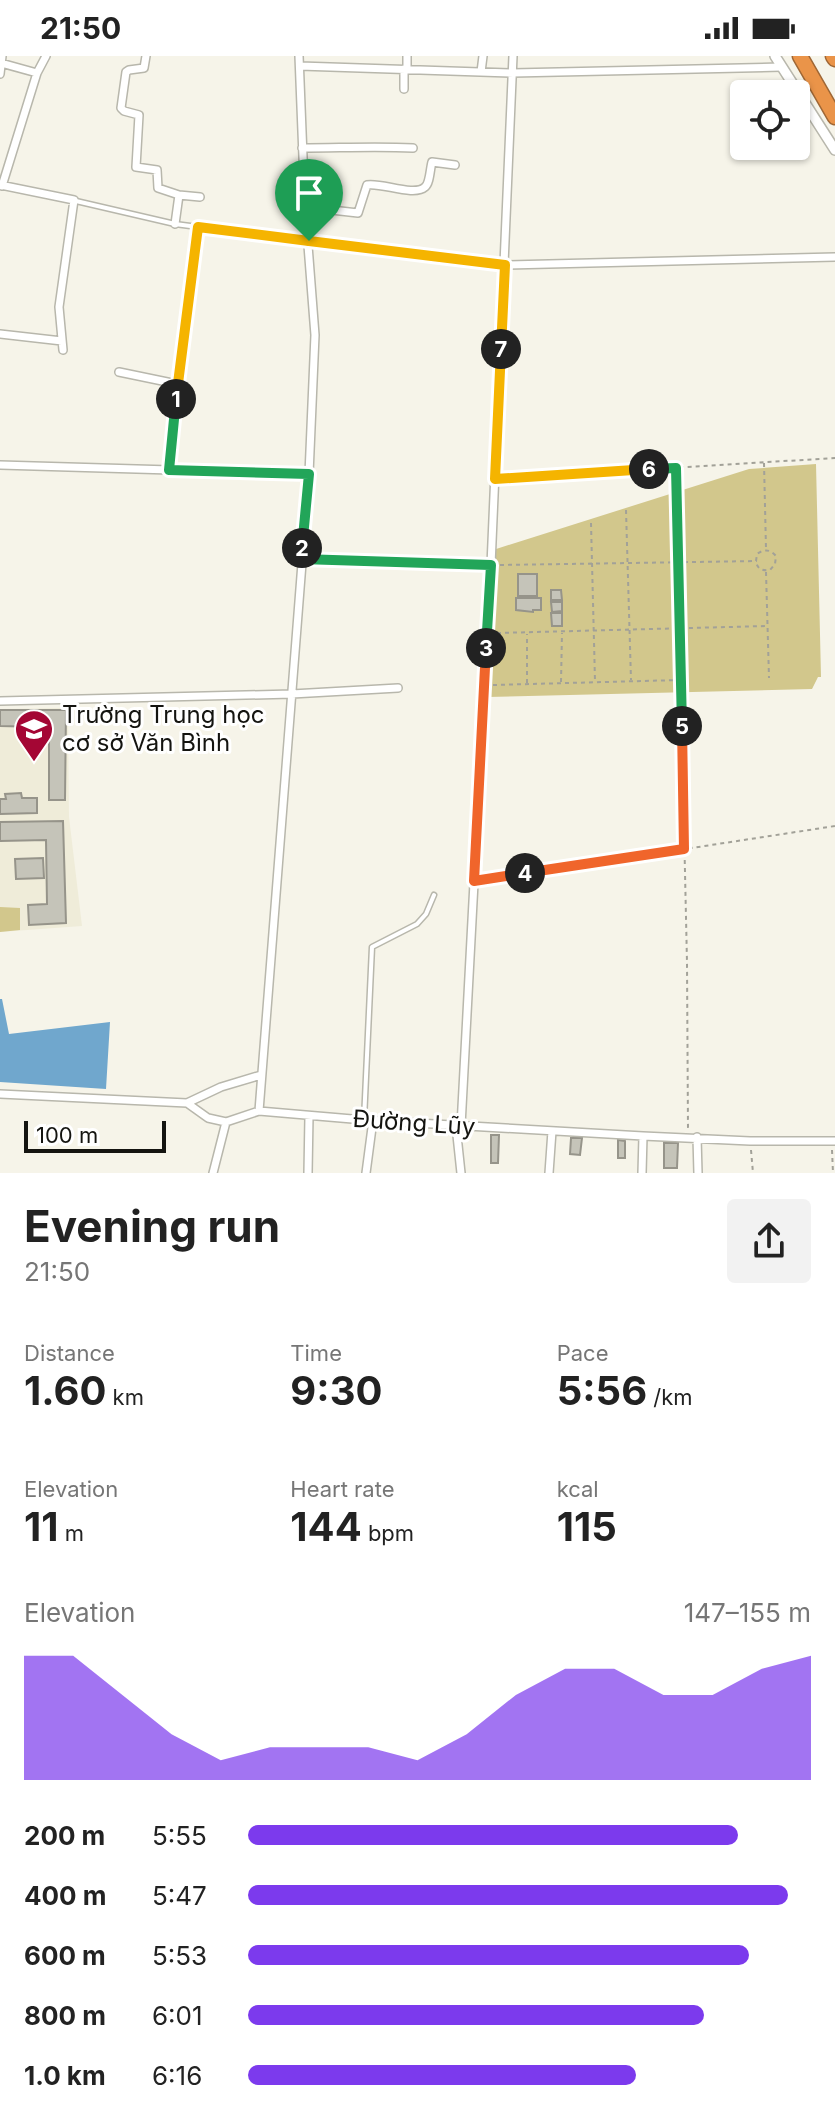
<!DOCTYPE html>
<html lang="en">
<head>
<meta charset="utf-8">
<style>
	:root { --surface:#fff; --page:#f2f2f2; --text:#222; --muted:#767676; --accent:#7c3aed }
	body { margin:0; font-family:Inter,sans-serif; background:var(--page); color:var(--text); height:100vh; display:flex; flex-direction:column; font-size:30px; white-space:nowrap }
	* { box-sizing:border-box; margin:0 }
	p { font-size:26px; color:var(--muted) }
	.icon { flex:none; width:44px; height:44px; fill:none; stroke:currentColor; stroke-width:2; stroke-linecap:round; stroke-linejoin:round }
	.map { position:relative; height:1117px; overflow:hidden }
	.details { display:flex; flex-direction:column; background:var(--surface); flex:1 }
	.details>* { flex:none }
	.fabs { position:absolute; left:730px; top:24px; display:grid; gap:16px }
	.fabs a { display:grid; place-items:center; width:80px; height:80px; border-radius:8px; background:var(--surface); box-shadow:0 2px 6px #0004; font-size:40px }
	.scale { position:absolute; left:24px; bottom:20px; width:142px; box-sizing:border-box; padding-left:8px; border:4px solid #141410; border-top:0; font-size:22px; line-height:28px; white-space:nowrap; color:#141410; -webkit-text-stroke:6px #fff; paint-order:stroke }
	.pin { position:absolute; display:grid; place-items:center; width:68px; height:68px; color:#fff; margin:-82px -34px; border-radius:50% 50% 50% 0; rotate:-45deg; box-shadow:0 0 8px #0007 }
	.pin .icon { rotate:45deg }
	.km { position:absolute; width:40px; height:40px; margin:-20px; border-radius:50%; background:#222; color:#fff; font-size:22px; line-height:40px; text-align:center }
	.round { display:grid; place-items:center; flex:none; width:84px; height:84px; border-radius:8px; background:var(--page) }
	.head { display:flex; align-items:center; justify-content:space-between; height:136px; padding:0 24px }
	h1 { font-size:44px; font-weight:700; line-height:60px }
	.figures { display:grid; grid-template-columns:repeat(3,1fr); gap:12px; height:136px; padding:8px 24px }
	.figures div { display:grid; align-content:center }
	.figures b { font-size:40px; font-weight:700 }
	.figures small { font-size:22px; font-weight:400 }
	.figures p { font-size:22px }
	.chart { height:224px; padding:16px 24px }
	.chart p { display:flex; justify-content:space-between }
	.chart svg { width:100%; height:144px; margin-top:8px; fill:var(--accent); opacity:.7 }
	ul { padding:0 24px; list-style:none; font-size:26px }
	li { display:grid; grid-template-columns:128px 96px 1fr; align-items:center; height:60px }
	li i { height:20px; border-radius:10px; background:var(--accent) }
	.status { display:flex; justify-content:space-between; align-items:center; height:56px; padding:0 40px; background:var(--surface); direction:ltr }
	.status svg { height:22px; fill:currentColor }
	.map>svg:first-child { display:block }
</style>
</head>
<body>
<div class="status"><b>21:50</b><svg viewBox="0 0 49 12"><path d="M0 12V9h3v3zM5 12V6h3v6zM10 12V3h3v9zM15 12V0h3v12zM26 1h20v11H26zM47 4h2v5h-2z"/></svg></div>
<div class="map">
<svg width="835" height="1117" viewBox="0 0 835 1117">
	<rect width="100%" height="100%" fill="#f6f4e9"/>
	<!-- built -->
	<path fill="#efecd9" d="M 68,652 L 69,761 L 82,870 L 0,876 L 0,653 Z"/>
	<!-- green -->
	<path fill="#d2c78c" d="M 816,408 L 821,621 L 818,621 L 812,633 L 487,641 L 493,494 L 749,413 Z
		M 0,851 L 20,852 L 20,874 L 0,876 Z"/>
	<!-- water -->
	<path fill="#70a7cd" d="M 0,943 L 2,943 L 9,978 L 110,966 L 106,1033 L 0,1026 Z"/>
	<!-- building -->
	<path fill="#c5c4b9" stroke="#96948a" stroke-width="2" d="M 518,518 L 537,518 L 537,540 L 518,540 Z
		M 551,534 L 561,534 L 562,544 L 551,544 Z
		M 516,542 L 541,542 L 541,554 L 533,554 L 533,556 L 516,554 Z
		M 551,546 L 562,546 L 562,555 L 552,556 Z
		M 551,557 L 562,557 L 562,570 L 552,570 Z
		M 0,654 L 40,654 L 40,671 L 0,670 Z
		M 40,654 L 66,654 L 65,744 L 49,744 L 49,671 L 40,671 Z
		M 21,737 L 22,742 L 37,742 L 37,757 L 0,758 L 0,743 L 6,743 L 5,738 Z
		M 63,765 L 66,867 L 29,869 L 28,849 L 47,848 L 46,784 L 0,785 L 0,766 Z
		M 43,802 L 44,822 L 16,823 L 15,803 Z
		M 491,1079 L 499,1079 L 498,1107 L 491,1107 Z
		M 571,1082 L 582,1082 L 580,1099 L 570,1098 Z
		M 618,1084 L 625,1085 L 625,1102 L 618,1102 Z
		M 664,1087 L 678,1087 L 677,1112 L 664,1112 Z"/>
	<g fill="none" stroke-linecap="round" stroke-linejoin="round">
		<defs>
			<path id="service" d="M 76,145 L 175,168 L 198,171
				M 364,1064 L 372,891 L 417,868 L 426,858 L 434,839"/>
			<path id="minor" d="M 146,0 L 144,12 L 129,14 L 126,16 L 121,52 L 124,55 L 139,59 L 136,111 L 157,114 L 158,132 L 179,139 L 175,168
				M 1,7 L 37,17
				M 300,10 L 513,17 L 781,11
				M 407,13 L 407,0
				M 481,16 L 483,0
				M 0,18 L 2,0
				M 404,33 L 404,13
				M 302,92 C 340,92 376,90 413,92
				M 0,129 L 74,144 L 59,251 L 63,294
				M 2,130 L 37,17 L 46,0
				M 179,139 L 200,141
				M 305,151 L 358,157 L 367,129 C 381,126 414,141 425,131 C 430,127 430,113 432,106 L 455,109
				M 0,278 L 62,285
				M 119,316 L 177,328 L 169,414
				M 177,328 L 198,171 L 505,209 L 835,201
				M 0,409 L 309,418
				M 301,503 L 491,509
				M 0,645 L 292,638 L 398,632
				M 0,1038 L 187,1047 L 208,1062 L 226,1066 L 259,1055 L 364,1064 L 643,1080 L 750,1085 L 835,1085
				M 187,1047 L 221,1031 L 261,1019
				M 259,1055 L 309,418 L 315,279 L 305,151 L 299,0
				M 456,1070 L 461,1117
				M 461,1070 L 491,509 L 513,0
				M 697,1081 L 698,1117
				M 213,1117 L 226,1066
				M 308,1117 L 309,1060
				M 366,1117 L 373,1064
				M 549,1117 L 552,1075
				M 642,1117 L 643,1080"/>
			<path id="tertiary" d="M 775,0 L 835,94"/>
			<path id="motorway" d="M 800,0 L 835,61
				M 833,0 L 835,3"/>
		</defs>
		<!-- service casing -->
		<use href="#service" stroke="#b8b7ac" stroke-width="7"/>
		<!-- minor casing -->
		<use href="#minor" stroke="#b8b7ac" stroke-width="10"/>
		<!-- tertiary casing -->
		<use href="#tertiary" stroke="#b8b7ac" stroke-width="12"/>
		<!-- motorway casing -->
		<use href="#motorway" stroke="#9f6735" stroke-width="17"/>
		<!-- path -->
		<path stroke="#a2a198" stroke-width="2" stroke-dasharray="4 4" stroke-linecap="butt" d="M 764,407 L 766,493
			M 676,412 L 687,906 L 688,1074
			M 504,422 L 835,402
			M 626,454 L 631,624
			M 591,467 L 595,625
			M 500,509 L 756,505 L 757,498 C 764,493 770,493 776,500 L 775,508 L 770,514 C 762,515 757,513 756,505
			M 766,516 L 769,622
			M 497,577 L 767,570
			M 561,626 L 562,577
			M 527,627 L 527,578
			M 493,629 L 679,624
			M 483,824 L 835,770
			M 751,1094 L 753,1117
			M 832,1094 L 833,1117"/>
		<!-- service -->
		<use href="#service" stroke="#fff" stroke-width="4"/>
		<!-- minor -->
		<use href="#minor" stroke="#fff" stroke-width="7"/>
		<!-- tertiary -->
		<use href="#tertiary" stroke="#fff" stroke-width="9"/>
		<!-- motorway -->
		<use href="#motorway" stroke="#ea9449" stroke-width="14"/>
	</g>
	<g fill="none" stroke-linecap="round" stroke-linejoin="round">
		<defs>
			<path id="split-1" d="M 176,343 L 198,171 L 309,185"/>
			<path id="split-2" d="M 176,343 L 169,414 L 309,418 L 302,492"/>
			<path id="split-3" d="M 302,492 L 301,503 L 491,509 L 486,592"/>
			<path id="split-4" d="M 486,592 L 474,825 L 525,817"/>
			<path id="split-5" d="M 525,817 L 684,793 L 682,670"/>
			<path id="split-6" d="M 649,413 L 676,412 L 682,670"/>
			<path id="split-7" d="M 501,293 L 495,423 L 649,413"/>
			<path id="split-8" d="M 309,185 L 505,209 L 501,293"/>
		</defs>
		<!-- split-1 casing -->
		<use href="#split-1" stroke="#fff" stroke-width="16"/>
		<!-- split-2 casing -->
		<use href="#split-2" stroke="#fff" stroke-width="16"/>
		<!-- split-3 casing -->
		<use href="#split-3" stroke="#fff" stroke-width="16"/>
		<!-- split-4 casing -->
		<use href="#split-4" stroke="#fff" stroke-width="16"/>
		<!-- split-5 casing -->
		<use href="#split-5" stroke="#fff" stroke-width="16"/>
		<!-- split-6 casing -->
		<use href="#split-6" stroke="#fff" stroke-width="16"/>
		<!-- split-7 casing -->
		<use href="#split-7" stroke="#fff" stroke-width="16"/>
		<!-- split-8 casing -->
		<use href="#split-8" stroke="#fff" stroke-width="16"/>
		<!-- split-1 -->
		<use href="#split-1" stroke="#f5b400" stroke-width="10"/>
		<!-- split-2 -->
		<use href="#split-2" stroke="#22a559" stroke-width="10"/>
		<!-- split-3 -->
		<use href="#split-3" stroke="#22a559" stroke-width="10"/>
		<!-- split-4 -->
		<use href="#split-4" stroke="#f0652b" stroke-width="10"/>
		<!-- split-5 -->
		<use href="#split-5" stroke="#f0652b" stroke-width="10"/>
		<!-- split-6 -->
		<use href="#split-6" stroke="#22a559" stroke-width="10"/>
		<!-- split-7 -->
		<use href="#split-7" stroke="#f5b400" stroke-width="10"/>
		<!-- split-8 -->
		<use href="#split-8" stroke="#f5b400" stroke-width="10"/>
	</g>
	<!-- icons -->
	<defs>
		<symbol id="school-pin" viewBox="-11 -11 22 30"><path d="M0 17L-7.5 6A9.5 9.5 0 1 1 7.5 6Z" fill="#a40634" stroke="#fff"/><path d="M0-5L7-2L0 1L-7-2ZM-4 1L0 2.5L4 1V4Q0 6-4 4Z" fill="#fff"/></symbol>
	</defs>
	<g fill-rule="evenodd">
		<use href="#school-pin" x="12" y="651" width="44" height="60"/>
	</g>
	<g text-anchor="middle" stroke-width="6" stroke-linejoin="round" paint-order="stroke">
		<!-- poi labels -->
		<g font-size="24" fill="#141410" stroke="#fff" text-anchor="start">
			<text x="62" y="667">Trường Trung học<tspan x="62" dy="28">cơ sở Văn Bình</tspan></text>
		</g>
		<!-- street labels -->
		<g font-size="24" fill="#141410" stroke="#fff">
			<text transform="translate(414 1067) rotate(4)" y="8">Đường Lũy</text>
		</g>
	</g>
</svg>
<div class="fabs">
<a><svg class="icon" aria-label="locate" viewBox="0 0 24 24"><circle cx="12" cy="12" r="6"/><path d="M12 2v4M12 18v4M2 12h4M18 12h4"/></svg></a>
</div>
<div class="scale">100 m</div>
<div class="pin" style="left:309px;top:185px;background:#1e9e55"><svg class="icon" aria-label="arrive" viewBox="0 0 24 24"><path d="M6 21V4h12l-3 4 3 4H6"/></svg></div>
<b class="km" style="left:176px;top:343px">1</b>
<b class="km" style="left:302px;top:492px">2</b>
<b class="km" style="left:486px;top:592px">3</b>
<b class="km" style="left:525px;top:817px">4</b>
<b class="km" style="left:682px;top:670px">5</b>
<b class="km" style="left:649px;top:413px">6</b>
<b class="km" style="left:501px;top:293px">7</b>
</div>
<section class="details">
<div class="head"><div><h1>Evening run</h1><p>21:50</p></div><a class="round"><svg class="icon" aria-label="share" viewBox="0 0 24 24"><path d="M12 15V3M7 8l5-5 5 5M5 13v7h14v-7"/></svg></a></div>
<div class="figures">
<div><p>Distance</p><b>1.60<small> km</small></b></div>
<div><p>Time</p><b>9:30</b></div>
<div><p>Pace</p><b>5:56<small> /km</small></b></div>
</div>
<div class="figures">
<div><p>Elevation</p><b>11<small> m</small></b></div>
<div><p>Heart rate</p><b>144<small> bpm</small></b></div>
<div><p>kcal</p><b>115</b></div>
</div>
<div class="chart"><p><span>Elevation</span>147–155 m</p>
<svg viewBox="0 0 160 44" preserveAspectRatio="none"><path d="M0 44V6L10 6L20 18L30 30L40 38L50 34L60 34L70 34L80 38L90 30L100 18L110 10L120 10L130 18L140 18L150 10L160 6V44z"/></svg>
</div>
<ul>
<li><b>200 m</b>5:55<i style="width:87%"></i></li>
<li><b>400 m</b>5:47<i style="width:96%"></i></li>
<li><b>600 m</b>5:53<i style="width:89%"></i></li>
<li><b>800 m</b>6:01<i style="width:81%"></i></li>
<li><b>1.0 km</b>6:16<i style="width:69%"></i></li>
</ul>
</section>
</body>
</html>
